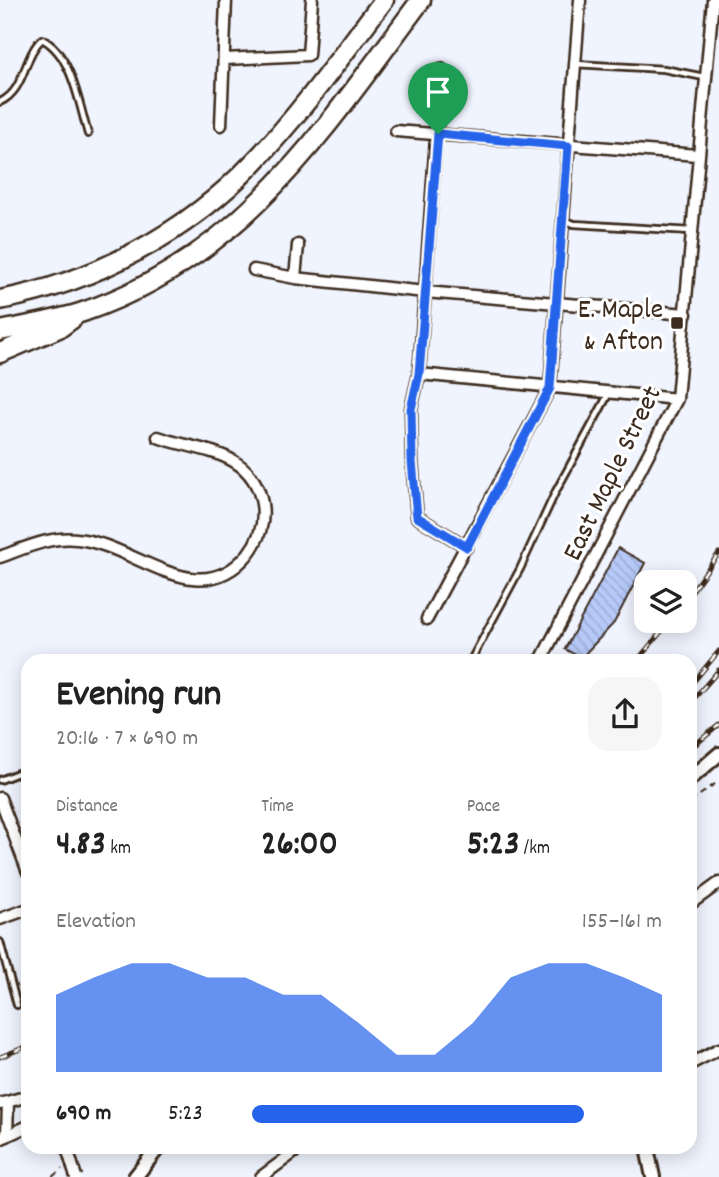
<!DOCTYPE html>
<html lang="en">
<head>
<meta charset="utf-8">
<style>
	:root { --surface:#fff; --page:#f6f6f6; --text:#222; --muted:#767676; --accent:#2563eb }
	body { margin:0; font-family:Dekko,sans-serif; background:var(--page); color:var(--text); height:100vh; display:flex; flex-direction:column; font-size:26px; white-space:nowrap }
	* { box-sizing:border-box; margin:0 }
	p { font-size:23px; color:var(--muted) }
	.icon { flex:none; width:38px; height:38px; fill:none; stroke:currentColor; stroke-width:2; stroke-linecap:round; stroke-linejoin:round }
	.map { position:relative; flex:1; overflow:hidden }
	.sheet { position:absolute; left:21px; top:654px; width:676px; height:500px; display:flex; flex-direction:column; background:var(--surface); border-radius:21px; box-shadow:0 4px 18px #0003 }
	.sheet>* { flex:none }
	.buttons { position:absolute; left:634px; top:570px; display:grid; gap:14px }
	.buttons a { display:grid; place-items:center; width:63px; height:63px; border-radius:14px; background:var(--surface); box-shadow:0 4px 18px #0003; font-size:35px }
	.pin { position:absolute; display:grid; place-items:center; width:60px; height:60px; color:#fff; margin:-72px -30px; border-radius:50% 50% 50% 0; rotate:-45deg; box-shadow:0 0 7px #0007 }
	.pin .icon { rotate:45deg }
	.round { display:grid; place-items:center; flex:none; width:74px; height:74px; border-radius:21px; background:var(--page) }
	.head { display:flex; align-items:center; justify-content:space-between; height:119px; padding:0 35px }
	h1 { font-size:38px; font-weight:800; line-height:52px }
	.figures { display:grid; grid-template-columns:repeat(3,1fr); gap:10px; height:119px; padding:7px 35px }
	.figures div { display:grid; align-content:center }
	.figures b { font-size:35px; font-weight:800 }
	.figures small { font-size:19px; font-weight:400 }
	.figures p { font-size:19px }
	.chart { height:196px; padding:14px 35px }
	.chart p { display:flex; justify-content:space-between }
	.chart svg { width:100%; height:126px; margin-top:7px; fill:var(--accent); opacity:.7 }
	ul { padding:0 35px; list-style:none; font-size:23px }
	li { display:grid; grid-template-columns:112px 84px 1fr; align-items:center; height:52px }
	li i { height:18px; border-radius:9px; background:var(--accent) }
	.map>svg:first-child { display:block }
</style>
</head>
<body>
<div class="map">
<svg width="719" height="1177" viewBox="0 0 719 1177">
	<defs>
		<pattern id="building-back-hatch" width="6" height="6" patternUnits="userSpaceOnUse" patternTransform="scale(1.75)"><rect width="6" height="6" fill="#b6c9f9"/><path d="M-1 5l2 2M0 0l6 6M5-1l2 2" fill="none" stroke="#9dadd5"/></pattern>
	</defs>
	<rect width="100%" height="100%" fill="#f0f4fe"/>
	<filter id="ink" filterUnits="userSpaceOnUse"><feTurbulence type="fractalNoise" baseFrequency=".0143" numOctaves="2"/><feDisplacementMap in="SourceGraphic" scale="14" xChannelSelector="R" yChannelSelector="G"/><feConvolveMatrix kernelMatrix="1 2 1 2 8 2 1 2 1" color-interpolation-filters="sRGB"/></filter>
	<g filter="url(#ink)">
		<!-- building -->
		<path fill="url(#building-back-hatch)" stroke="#3b2a1e" stroke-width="2" d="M 618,548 L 645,563 L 614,623 L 581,658 L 565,649 Z"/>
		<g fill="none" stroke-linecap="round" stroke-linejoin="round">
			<defs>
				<path id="lane" d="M 575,64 L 664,69 L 704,77
					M 0,102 C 26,90 23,56 42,39 C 72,54 79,104 88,134
					M 564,220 L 574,224 L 691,231
					M 470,662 L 520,569 L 555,493 L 608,395
					M 0,780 L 28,769
					M 0,942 L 17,1005"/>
				<path id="street" d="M 225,59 L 308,55 L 312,0
					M 441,69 L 419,374 L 411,409 L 412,461 L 417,517 L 467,547
					M 221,125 L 226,0
					M 396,131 L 697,155
					M 254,270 L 295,278 L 425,292 L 686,314
					M 295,278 L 298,245
					M 419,374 L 677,399
					M 0,557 C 25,548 50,536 77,539 C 135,544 198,615 248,554 C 259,540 265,522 262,504 C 253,449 199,452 158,437
					M 427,619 L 550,388 L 580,0
					M 540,662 L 677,399 L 713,0
					M 0,798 L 28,872
					M 690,904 L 719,883
					M 0,919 L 28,909
					M 690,1064 L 719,1049
					M 0,1104 L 28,1096
					M 7,1136 L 8,1102
					M 0,1139 L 28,1126
					M 261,1177 L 300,1148"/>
				<path id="secondary" d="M 690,779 L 719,754
					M 647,1148 L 653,1177
					M 135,1177 L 158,1148"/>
				<path id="highway" d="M 0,300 C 95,282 187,233 254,162 C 302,112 342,55 384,0
					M 0,331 C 25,326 59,320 83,312 C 244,257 325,128 421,0
					M 0,353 L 61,327 L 72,319"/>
			</defs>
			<!-- lane casing -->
			<use href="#lane" stroke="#3b2a1e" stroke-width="10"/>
			<!-- street casing -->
			<use href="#street" stroke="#3b2a1e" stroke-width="15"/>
			<!-- secondary casing -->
			<use href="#secondary" stroke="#3b2a1e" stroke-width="18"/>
			<!-- highway casing -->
			<use href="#highway" stroke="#3b2a1e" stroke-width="23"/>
			<!-- path -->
			<path stroke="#3b2a1e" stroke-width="2" stroke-dasharray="7 5" stroke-linecap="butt" d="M 690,802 L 719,781
				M 80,1154 L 88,1148
				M 52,1177 L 62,1169"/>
			<!-- lane -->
			<use href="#lane" stroke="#fff" stroke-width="4.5"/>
			<!-- street -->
			<use href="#street" stroke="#fff" stroke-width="10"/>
			<!-- secondary -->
			<use href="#secondary" stroke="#fff" stroke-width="12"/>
			<!-- highway -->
			<use href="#highway" stroke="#fff" stroke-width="18"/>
			<defs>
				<path id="rail" d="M 684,602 L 719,553
					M 636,662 L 670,621
					M 690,686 L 719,651
					M 690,703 L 719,670
					M 690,749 L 719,725
					M 0,1057 L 28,1046"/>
			</defs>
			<!-- rail casing -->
			<use href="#rail" stroke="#3b2a1e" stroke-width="5"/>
			<!-- rail -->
			<use href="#rail" stroke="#fff" stroke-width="2.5" stroke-dasharray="8" stroke-linecap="butt"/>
			<defs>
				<path id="street-bridge" d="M 67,1148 L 76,1177"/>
			</defs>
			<!-- street-bridge casing -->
			<use href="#street-bridge" stroke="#3b2a1e" stroke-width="15" stroke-linecap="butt"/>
			<!-- street-bridge -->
			<use href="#street-bridge" stroke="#fff" stroke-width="10"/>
		</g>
	</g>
	<g fill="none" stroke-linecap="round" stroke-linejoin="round" filter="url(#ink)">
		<defs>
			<path id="route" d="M 438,134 L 568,146 L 550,388 L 467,547 L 417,517 L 412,461 L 411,409 L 419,374 Z"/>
		</defs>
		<!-- route casing -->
		<use href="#route" stroke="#fff" stroke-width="14"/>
		<!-- route -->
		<use href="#route" stroke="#2563eb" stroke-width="9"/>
	</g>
	<!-- markers -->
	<rect fill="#3b2a1e" stroke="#fff" stroke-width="2.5" x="670" y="316" width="14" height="14" rx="3.5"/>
	<g text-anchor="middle" stroke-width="6" stroke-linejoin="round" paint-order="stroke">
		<!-- poi labels -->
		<g font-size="28" fill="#3b2a1e" stroke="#fff" text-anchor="end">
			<text x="663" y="317">E. Maple<tspan x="663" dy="32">&amp; Afton</tspan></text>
		</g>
		<!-- street labels -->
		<g font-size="28" fill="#3b2a1e" stroke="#fff">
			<text transform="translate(610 472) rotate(-64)" y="10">East Maple Street</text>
		</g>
	</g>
</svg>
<div class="buttons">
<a><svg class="icon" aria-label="layers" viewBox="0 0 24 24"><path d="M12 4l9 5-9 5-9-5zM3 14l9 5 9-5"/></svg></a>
</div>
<div class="pin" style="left:438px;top:134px;background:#1e9e55"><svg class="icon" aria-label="arrive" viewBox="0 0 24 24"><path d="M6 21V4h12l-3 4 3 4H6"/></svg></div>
<section class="sheet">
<div class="head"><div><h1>Evening run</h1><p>20:16 · 7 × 690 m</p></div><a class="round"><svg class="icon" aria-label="share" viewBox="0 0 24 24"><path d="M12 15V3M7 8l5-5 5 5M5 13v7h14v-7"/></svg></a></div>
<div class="figures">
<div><p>Distance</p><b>4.83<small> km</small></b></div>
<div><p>Time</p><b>26:00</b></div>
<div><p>Pace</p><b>5:23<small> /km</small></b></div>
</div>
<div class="chart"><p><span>Elevation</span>155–161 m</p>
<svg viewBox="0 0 160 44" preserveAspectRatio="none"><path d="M0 44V17L10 11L20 6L30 6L40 11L50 11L60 17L70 17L80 27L90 38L100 38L110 27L120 11L130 6L140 6L150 11L160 17V44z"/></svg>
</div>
<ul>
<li><b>690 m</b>5:23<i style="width:81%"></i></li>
</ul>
</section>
</div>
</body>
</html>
